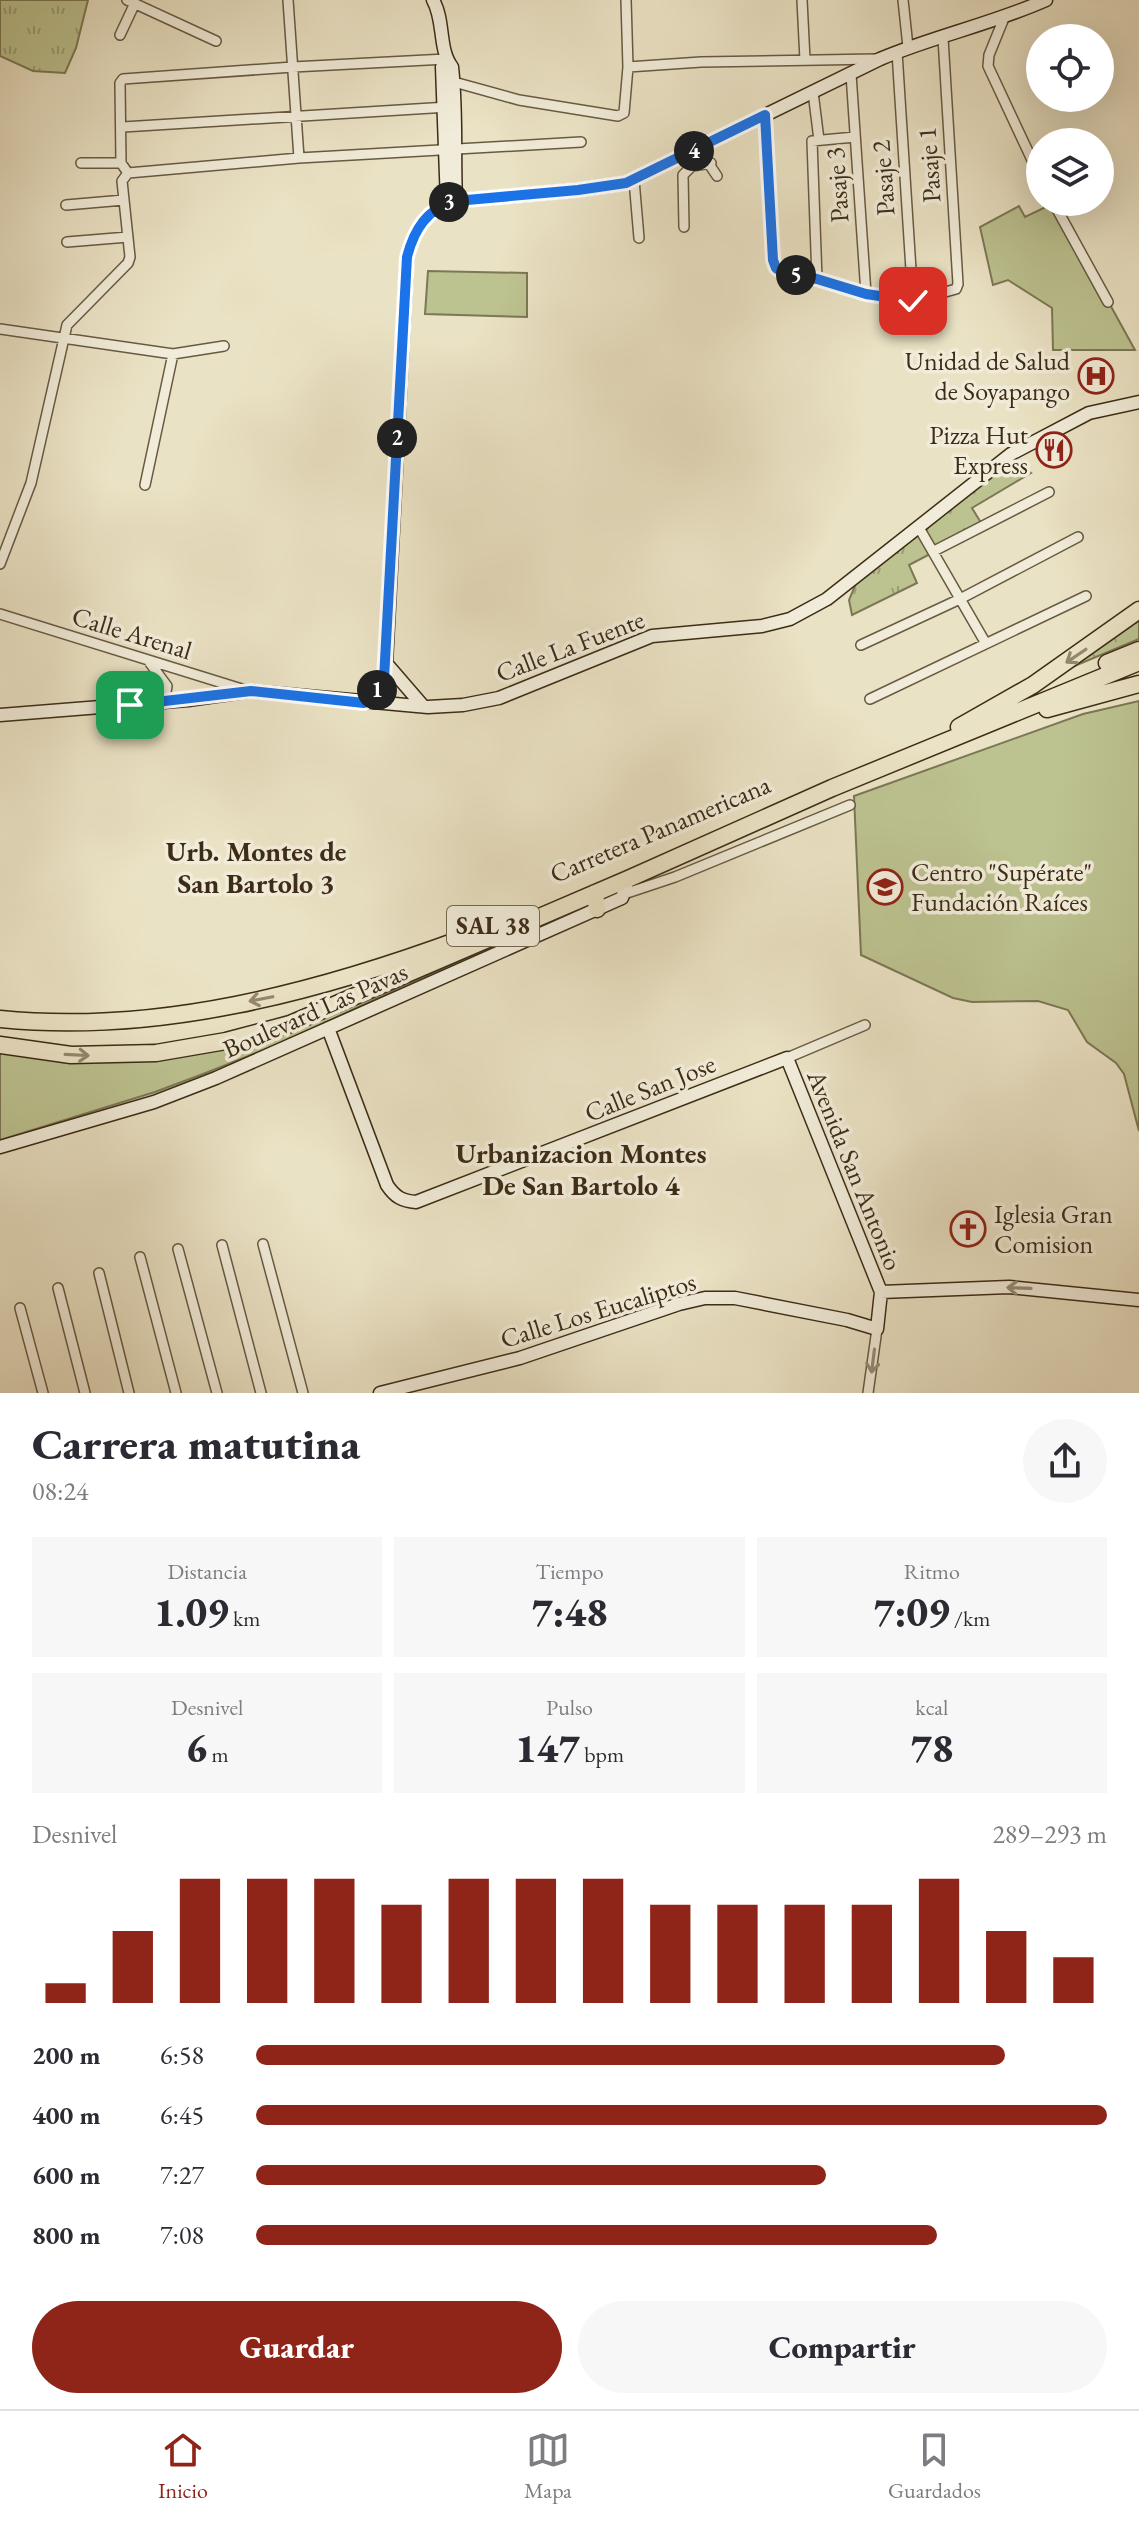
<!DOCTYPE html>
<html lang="es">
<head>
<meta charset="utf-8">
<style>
	:root { --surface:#fff; --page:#f7f7f7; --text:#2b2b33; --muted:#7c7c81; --line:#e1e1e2; --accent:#8f2418 }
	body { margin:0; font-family:"EB Garamond",serif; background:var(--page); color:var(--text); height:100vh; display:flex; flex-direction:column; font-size:30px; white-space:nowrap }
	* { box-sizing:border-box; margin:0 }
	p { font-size:26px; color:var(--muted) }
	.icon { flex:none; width:44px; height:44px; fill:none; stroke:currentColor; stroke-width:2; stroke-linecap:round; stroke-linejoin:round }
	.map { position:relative; height:1393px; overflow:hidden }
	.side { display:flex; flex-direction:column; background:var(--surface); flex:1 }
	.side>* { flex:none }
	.controls { position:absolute; left:1026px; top:24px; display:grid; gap:16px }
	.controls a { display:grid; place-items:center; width:88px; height:88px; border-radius:50%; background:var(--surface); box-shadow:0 8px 32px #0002; font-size:40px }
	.pin { position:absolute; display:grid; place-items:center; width:68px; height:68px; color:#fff; margin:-34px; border-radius:16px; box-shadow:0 4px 12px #0006 }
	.km { position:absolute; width:40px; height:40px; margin:-20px; border-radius:50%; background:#222; color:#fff; font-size:22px; line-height:40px; text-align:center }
	.round { display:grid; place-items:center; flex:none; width:84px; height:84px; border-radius:42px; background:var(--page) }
	.head { display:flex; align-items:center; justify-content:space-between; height:136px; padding:0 32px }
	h1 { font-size:44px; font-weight:800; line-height:60px }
	.figures { display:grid; grid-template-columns:repeat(3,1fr); gap:12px; height:136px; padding:8px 32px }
	.figures div { display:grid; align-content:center; border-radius:0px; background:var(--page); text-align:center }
	.figures b { font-size:40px; font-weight:800 }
	.figures small { font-size:22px; font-weight:400 }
	.figures p { font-size:22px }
	.chart { height:224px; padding:16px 32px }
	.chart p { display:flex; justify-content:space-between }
	.chart svg { width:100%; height:144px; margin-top:8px; stroke:var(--accent); stroke-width:6 }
	.action { display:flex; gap:16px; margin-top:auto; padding:16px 32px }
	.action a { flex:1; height:92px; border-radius:48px; background:var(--accent); color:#fff; font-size:32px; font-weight:800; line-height:92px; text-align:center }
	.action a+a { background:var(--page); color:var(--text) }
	ul { padding:0 32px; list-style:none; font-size:26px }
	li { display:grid; grid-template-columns:128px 96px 1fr; align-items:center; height:60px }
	li i { height:20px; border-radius:10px; background:var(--accent) }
	.tabs { display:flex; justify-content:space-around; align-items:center; height:112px; border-top:2px solid var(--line); background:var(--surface); font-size:22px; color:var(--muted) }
	.tabs a { display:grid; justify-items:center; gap:4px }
	.tabs .selected { color:var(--accent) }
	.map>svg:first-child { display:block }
</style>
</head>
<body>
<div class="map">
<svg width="1139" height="1393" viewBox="0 0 1139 1393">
	<defs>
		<pattern id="grass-tufts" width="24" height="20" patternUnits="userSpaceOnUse" patternTransform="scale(2)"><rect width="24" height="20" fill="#bcc290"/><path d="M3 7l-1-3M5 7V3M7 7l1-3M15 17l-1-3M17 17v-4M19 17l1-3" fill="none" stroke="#9a9e75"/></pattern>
		<pattern id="forest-crowns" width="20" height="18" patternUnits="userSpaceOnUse" patternTransform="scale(2)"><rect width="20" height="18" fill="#bcc290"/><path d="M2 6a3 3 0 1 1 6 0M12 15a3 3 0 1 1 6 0" fill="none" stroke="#9a9e75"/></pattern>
	</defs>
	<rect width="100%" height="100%" fill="#eae2c4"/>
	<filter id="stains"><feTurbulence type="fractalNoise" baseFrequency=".0025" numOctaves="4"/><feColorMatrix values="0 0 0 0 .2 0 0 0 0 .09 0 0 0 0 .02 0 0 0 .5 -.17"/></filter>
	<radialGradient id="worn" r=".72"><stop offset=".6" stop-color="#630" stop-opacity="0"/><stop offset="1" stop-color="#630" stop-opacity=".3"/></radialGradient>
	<!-- grass -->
	<path fill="url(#grass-tufts)" stroke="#7c7754" stroke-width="2" d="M 0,0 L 88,0 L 76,48 L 65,73 L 33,71 L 0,56 Z
		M 1013,460 L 1031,473 L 972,508 L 983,526 L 936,550 L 925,529 L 931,521 Z
		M 921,533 L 932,553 L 909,565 L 917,583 L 852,615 L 849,600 L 857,581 Z"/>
	<!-- forest -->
	<path fill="url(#forest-crowns)" stroke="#7c7754" stroke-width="2" d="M 1139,619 L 1139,639 L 1053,675 Z"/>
	<!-- park -->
	<path fill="#bcc290" stroke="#7c7754" stroke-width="2" d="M 1054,203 L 1135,350 L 1053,350 L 1052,308 L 1008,280 L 993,285 L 980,227 L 1019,206 L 1025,217 Z
		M 428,271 L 527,273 L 527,317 L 425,314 Z
		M 1139,701 L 1139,1131 L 1124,1074 L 1116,1063 L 1087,1042 L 1068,1010 L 1038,1001 L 972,1002 L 953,998 L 861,955 L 854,796 L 1083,714 Z
		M 595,893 L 598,903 L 410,983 L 279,1044 L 203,1074 L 155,1092 L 0,1140 L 0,1044 L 48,1053 L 226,1041 Z"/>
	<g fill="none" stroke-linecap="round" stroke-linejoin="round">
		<defs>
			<path id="street" d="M 127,0 L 216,41
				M 288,0 L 299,158
				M 802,0 L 805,60
				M 903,0 L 908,47
				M 1004,18 L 989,55 L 988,66 L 1040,177
				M 120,35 L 135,3
				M 897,52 L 913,301
				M 628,67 L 701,62 L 876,59
				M 851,74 L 866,294
				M 454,82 L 519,100 L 618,116 L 624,113 L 628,67 L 626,0
				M 813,92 L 819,140
				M 765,115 L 773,260 L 776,268 L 782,272 L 817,279 L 866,294 L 913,301 L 956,289 L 958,284 L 943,38
				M 123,127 L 448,107
				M 699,149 L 717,176
				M 81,163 L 121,163
				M 128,173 L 121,163 L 120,83 L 123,79 L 293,67 L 446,59
				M 634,180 L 639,238
				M 1053,202 L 1108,302
				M 66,205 L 124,200
				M 684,227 L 683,175 L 692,166 L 711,163
				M 67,242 L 128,237
				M 817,279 L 812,141 L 855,137
				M 0,329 L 173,354 L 224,346
				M 145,485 L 173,354
				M 918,526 L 985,642
				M 934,551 L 1049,492
				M 0,564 L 31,483 L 67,325 L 128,263 L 130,257 L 122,181 L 128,173 L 299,158 L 581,142
				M 0,614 L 245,690
				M 861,645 L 960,599 L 1078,537
				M 150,663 L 167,686 L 165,698 L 159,703
				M 870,699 L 1086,596
				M 624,894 L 675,877 L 850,805
				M 787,1058 L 865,1025
				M 263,1244 L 303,1393
				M 222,1245 L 261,1393
				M 178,1249 L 217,1393
				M 140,1257 L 176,1393
				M 99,1273 L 129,1393
				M 58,1288 L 85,1393
				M 20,1308 L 43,1393
				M 868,1393 L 877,1329"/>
			<path id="secondary" d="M 433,0 C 445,21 438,49 452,67 C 457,112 454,156 456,201
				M 446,59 L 442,67 L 447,203
				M 385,662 L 423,706
				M 384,703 L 407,257 C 414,230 427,208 456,201 L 578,190 L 626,183 L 880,59 C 934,36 992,24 1046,0
				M 0,715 L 188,700 L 251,691 L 428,707 L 463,705 L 499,698 L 652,636 L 762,626 L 790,619 L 827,599 L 1011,454 L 1089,413 L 1139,402
				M 328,1028 L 387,1185 C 395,1197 402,1201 416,1202 L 787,1058 L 881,1292 L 877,1329 L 847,1320 L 735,1298 L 705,1298 L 679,1304 L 520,1358 L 380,1393
				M 0,1147 L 154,1102 L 216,1078 L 622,898 L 628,879
				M 881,1292 L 1009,1287 L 1139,1300"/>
			<path id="highway" d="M 1107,663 L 1139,650
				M 1047,709 L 1139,684
				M 959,727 L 1033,685 L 1139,610
				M 595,893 L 597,909
				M 0,1019 C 158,1035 318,992 464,938
				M 0,1045 L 71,1055 L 156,1053 L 226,1041 L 290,1024 L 628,879 L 832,788 L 1139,662"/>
		</defs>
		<!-- street casing -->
		<use href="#street" stroke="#685a42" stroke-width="12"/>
		<!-- secondary casing -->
		<use href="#secondary" stroke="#3c2c17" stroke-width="15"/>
		<!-- highway casing -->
		<use href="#highway" stroke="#3c2c17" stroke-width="19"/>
		<!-- street -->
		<use href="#street" stroke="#f1ecd9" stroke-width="9"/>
		<!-- secondary -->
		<use href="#secondary" stroke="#f1ecd9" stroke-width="12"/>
		<!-- highway -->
		<use href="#highway" stroke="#eae2c4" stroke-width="16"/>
	</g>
	<!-- one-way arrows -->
	<defs><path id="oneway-shaft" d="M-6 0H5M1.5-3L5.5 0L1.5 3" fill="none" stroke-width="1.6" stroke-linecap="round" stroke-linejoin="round" transform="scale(2)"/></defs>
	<g stroke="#93876e">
		<use href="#oneway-shaft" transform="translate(1076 656) rotate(146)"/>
		<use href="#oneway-shaft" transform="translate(261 999) rotate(169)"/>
		<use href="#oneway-shaft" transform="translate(77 1055) rotate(3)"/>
	</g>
	<g stroke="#968c78">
		<use href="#oneway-shaft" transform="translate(1019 1288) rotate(-178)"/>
		<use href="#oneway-shaft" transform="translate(873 1361) rotate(97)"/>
	</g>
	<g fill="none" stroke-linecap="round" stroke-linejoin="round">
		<defs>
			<path id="route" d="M 130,705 L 251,691 L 364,703 L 384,679 L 407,257 C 414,230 427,208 456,201 L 578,190 L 626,183 L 765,115 L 773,260 L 776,268 L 782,272 L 817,279 L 866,294 L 913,301"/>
		</defs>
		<!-- route casing -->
		<use href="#route" stroke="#fff" stroke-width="16"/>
		<!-- route -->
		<use href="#route" stroke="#1a73e8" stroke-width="10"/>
	</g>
	<!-- icons -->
	<defs>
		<symbol id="hospital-ring" viewBox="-11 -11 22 22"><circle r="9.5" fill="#f1ecd9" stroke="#8f2418" stroke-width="1.5"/><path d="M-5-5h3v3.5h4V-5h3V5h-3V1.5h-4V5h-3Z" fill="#8f2418"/></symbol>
		<symbol id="restaurant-ring" viewBox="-11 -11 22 22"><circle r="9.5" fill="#f1ecd9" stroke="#8f2418" stroke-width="1.5"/><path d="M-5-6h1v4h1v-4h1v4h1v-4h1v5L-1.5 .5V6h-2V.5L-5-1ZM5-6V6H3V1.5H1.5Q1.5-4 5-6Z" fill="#8f2418"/></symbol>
		<symbol id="university-ring" viewBox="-11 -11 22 22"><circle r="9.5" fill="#f1ecd9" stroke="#8f2418" stroke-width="1.5"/><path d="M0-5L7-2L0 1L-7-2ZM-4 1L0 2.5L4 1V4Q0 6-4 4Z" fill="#8f2418"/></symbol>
		<symbol id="church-ring" viewBox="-11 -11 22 22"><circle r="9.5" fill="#f1ecd9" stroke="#8f2418" stroke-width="1.5"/><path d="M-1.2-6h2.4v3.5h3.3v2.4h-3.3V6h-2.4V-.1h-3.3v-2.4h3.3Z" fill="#8f2418"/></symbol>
	</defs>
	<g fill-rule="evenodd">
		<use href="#hospital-ring" x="1076" y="356" width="40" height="40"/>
		<use href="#restaurant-ring" x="1034" y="430" width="40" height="40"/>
		<use href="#university-ring" x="865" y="867" width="40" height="40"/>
		<use href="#church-ring" x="948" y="1209" width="40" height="40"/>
	</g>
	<g text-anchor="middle" stroke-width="7" stroke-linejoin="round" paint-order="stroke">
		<!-- shield labels -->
		<rect fill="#f1ecd9" stroke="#726651" stroke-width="2" x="447" y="906" width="92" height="40" rx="6"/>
		<g font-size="24" font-weight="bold" fill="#3c2c17">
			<text x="493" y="934">SAL 38</text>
		</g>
		<!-- street labels -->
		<g font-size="26" fill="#3c2c17" stroke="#f1ecd9">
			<text transform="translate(929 165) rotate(-94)" y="9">Pasaje 1</text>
			<text transform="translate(883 178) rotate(-94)" y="9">Pasaje 2</text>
			<text transform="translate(837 185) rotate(-94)" y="9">Pasaje 3</text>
			<text transform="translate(132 633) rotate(17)" y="9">Calle Arenal</text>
			<text transform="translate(570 646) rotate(-21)" y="9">Calle La Fuente</text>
			<text transform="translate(660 829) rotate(-23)" y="9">Carretera Panamericana</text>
			<text transform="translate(315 1010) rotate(-24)" y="9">Boulevard Las Pavas</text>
			<text transform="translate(650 1088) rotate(-22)" y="9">Calle San Jose</text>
			<text transform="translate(855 1170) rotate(68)" y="9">Avenida San Antonio</text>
			<text transform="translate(598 1310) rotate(-17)" y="9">Calle Los Eucaliptos</text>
		</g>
		<!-- poi labels -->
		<g font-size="26" fill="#3c2c17" stroke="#f1ecd9" text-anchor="end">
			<text x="1070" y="370">Unidad de Salud<tspan x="1070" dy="30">de Soyapango</tspan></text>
			<text x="1028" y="444">Pizza Hut<tspan x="1028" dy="30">Express</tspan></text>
			<text x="911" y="881" text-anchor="start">Centro "Supérate"<tspan x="911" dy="30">Fundación Raíces</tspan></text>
			<text x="994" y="1223" text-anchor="start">Iglesia Gran<tspan x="994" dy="30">Comision</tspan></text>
		</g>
		<!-- neighbourhood labels -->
		<g font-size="28" font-weight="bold" fill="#3c2c17" stroke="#f1ecd9">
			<text x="256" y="861">Urb. Montes de<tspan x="256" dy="32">San Bartolo 3</tspan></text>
			<text x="581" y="1163">Urbanizacion Montes<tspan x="581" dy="32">De San Bartolo 4</tspan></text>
		</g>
	</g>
	<rect width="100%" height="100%" filter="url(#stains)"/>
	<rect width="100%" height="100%" fill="url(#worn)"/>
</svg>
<div class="controls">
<a><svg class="icon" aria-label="locate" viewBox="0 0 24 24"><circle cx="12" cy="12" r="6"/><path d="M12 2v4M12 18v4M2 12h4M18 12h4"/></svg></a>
<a><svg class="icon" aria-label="layers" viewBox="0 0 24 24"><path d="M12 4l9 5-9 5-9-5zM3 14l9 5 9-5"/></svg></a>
</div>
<div class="pin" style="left:130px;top:705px;background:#1e9e55"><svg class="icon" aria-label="arrive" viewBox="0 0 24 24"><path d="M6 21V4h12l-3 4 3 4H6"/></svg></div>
<div class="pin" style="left:913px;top:301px;background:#d93025"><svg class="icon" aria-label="check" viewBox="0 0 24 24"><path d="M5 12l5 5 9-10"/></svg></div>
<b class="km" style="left:377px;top:690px">1</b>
<b class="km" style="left:397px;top:438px">2</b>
<b class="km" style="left:449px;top:202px">3</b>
<b class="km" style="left:694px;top:151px">4</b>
<b class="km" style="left:796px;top:275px">5</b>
</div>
<section class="side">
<div class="head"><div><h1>Carrera matutina</h1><p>08:24</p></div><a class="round"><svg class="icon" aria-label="share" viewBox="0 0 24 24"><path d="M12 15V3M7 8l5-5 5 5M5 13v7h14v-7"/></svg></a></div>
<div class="figures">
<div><p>Distancia</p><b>1.09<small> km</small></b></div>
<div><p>Tiempo</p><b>7:48</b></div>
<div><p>Ritmo</p><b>7:09<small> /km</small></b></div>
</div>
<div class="figures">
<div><p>Desnivel</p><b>6<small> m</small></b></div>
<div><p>Pulso</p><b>147<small> bpm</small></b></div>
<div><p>kcal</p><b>78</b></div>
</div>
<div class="chart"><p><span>Desnivel</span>289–293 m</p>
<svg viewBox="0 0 160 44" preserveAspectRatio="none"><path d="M5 44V38M15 44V22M25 44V6M35 44V6M45 44V6M55 44V14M65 44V6M75 44V6M85 44V6M95 44V14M105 44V14M115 44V14M125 44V14M135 44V6M145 44V22M155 44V30"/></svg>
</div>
<ul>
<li><b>200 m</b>6:58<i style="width:88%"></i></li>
<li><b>400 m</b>6:45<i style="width:100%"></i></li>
<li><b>600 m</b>7:27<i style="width:67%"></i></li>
<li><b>800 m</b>7:08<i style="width:80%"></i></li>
</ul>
<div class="action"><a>Guardar</a><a>Compartir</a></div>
</section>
<nav class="tabs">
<a class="selected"><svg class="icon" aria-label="home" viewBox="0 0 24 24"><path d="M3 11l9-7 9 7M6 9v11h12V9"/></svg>Inicio</a>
<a><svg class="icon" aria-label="map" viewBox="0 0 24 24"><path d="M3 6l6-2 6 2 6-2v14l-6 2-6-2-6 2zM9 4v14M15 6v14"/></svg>Mapa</a>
<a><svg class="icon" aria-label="saved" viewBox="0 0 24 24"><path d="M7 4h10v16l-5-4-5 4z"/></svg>Guardados</a>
</nav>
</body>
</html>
